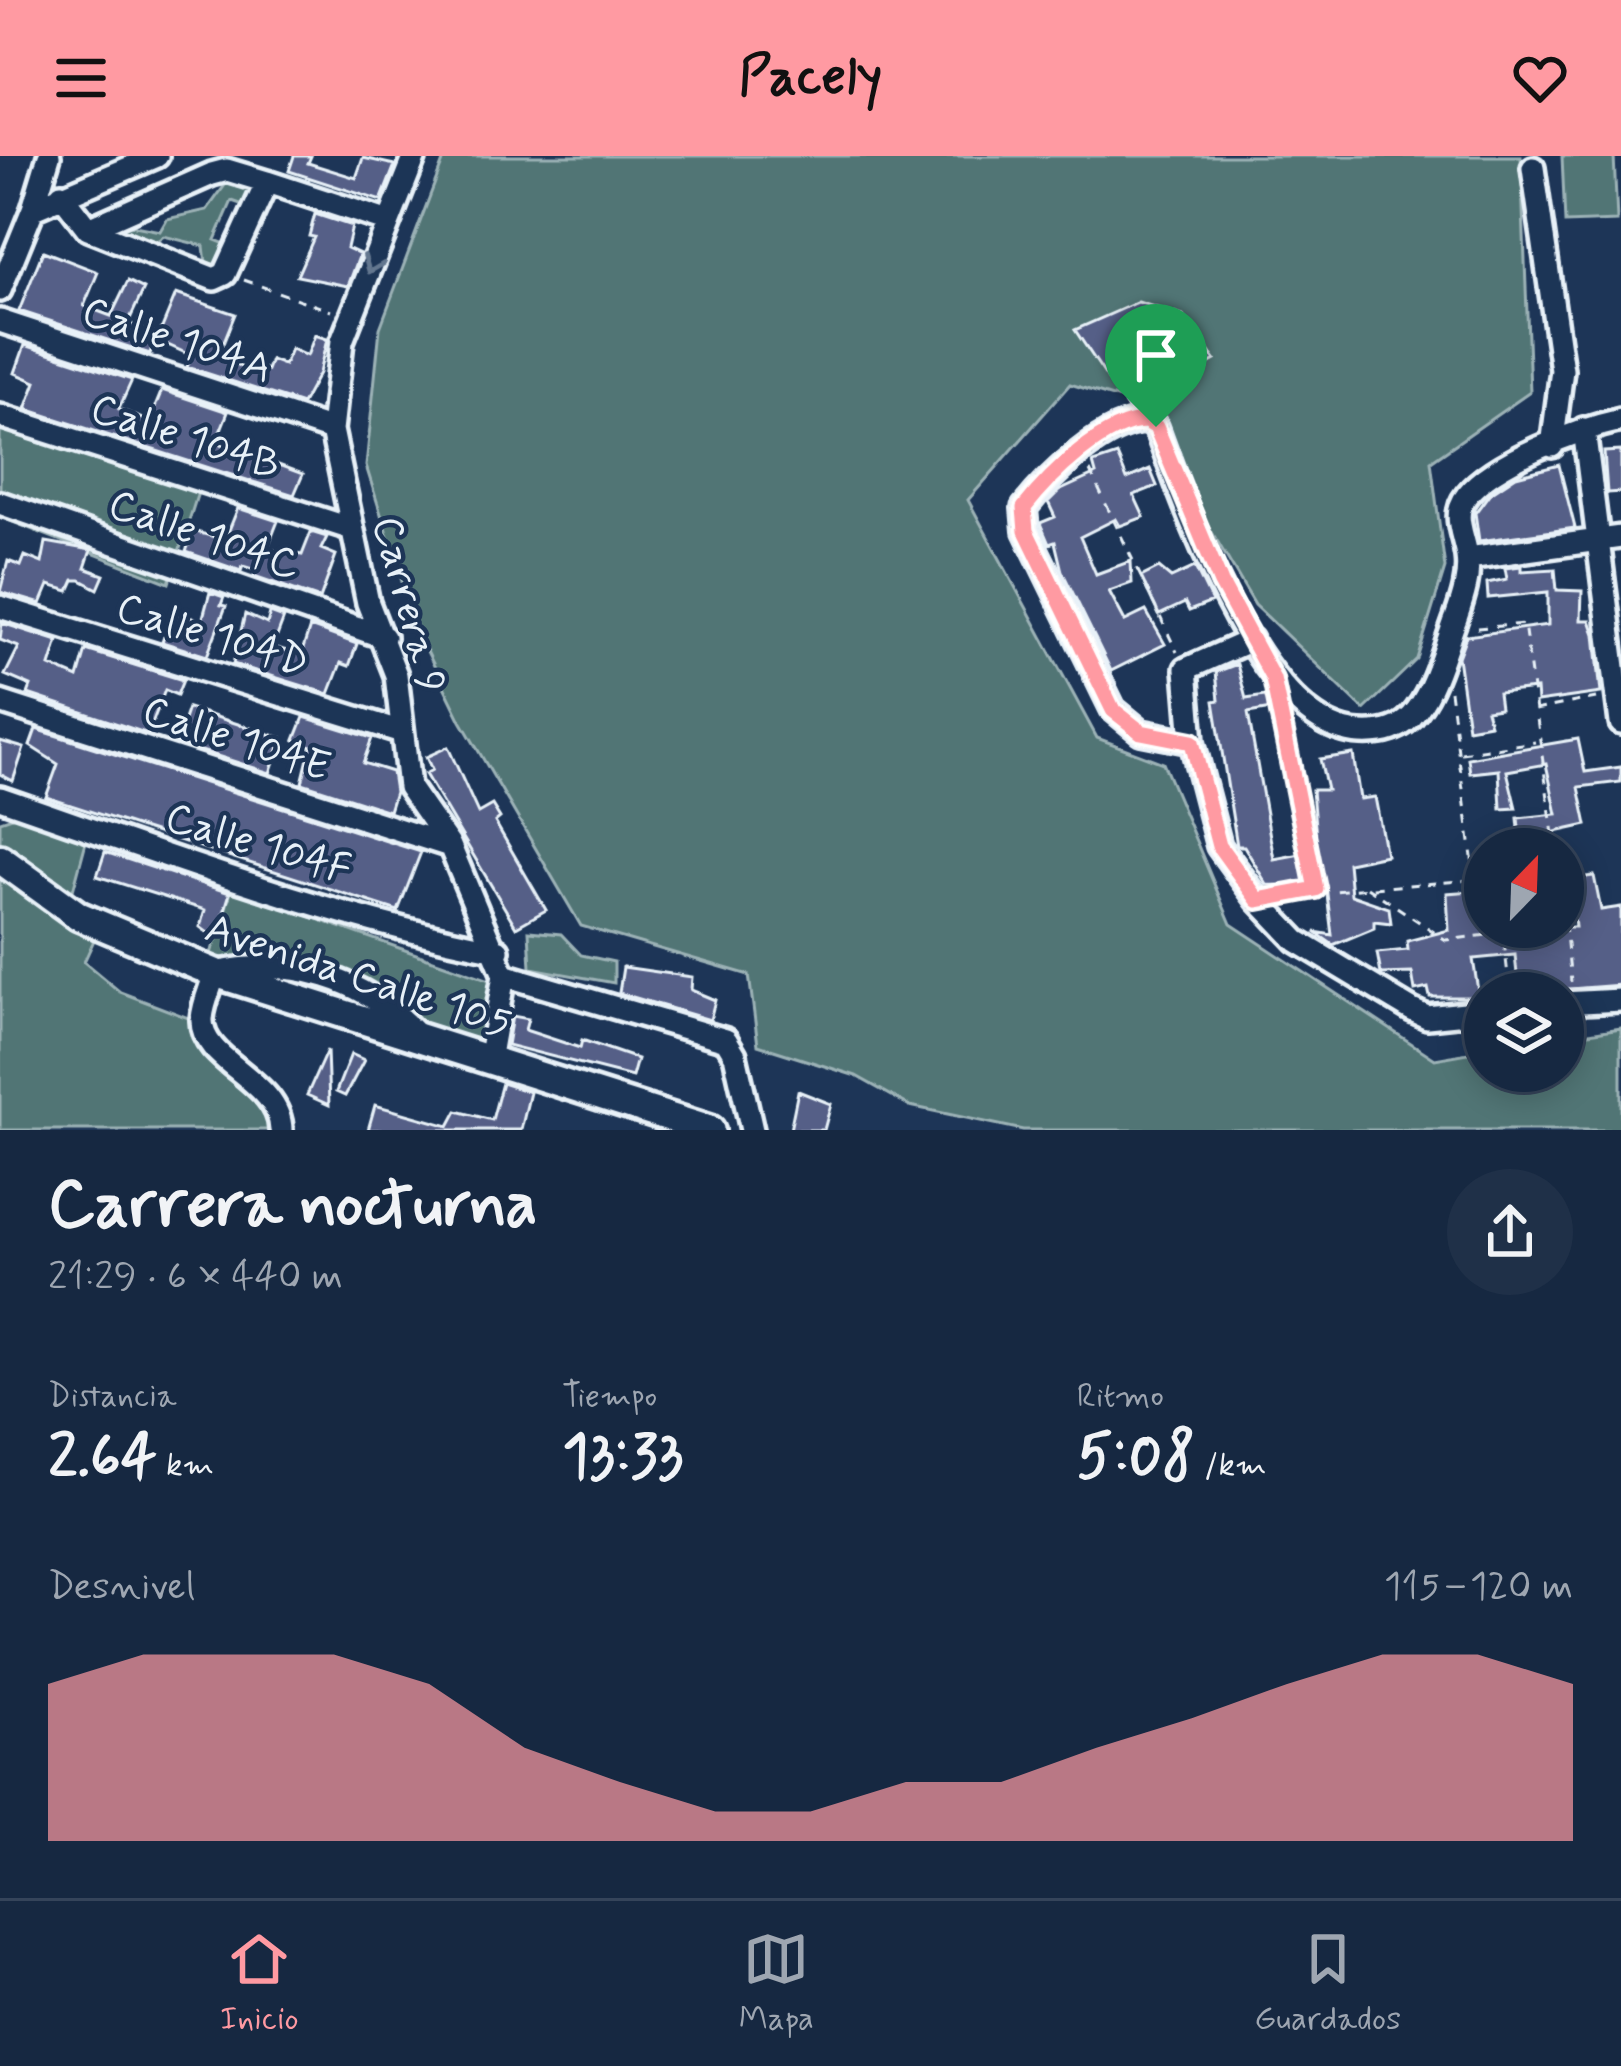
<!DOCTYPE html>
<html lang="es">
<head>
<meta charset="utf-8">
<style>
	:root { --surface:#162841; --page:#1f3048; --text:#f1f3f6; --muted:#9ea6b1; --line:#35445a; --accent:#ff9aa2 }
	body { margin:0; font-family:Mynerve,sans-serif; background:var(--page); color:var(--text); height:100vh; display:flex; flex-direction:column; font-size:45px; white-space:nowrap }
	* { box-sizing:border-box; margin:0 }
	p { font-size:39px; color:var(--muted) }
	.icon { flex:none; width:66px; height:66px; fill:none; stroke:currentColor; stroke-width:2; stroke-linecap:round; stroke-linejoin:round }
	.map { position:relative; height:974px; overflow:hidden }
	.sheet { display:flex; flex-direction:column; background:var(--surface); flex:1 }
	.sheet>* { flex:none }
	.needle { width:78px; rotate:23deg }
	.buttons { position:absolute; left:1464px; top:672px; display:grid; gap:24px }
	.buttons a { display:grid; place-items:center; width:120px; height:120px; border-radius:50%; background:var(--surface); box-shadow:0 6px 30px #0003,0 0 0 3px var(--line); font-size:60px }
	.pin { position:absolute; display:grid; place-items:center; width:102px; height:102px; color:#fff; margin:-123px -51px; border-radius:50% 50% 50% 0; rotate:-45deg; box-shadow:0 0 12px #0007 }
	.pin .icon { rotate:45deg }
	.round { display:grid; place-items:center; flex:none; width:126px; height:126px; border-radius:63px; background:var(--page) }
	.overview { display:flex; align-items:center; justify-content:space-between; height:204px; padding:0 48px }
	h1 { font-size:66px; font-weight:700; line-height:90px }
	.figures { display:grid; grid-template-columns:repeat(3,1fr); gap:18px; height:204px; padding:12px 48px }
	.figures div { display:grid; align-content:center }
	.figures b { font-size:60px; font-weight:700 }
	.figures small { font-size:33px; font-weight:400 }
	.figures p { font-size:33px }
	.chart { height:336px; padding:24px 48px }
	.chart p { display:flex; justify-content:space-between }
	.chart svg { width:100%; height:216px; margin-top:12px; fill:var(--accent); opacity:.7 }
	header { display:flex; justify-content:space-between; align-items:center; height:156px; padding:0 48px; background:var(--accent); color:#111; font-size:54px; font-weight:700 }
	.tab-bar { display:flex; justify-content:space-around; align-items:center; height:168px; border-top:3px solid var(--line); background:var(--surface); font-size:33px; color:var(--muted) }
	.tab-bar a { display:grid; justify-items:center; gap:6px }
	.tab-bar .current { color:var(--accent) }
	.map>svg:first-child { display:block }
</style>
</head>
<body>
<header><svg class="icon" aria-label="menu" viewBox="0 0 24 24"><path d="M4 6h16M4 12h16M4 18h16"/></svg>Pacely<svg class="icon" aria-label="heart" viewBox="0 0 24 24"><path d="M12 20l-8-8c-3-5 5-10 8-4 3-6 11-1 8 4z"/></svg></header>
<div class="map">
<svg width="1621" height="974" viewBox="0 0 1621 974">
	<rect width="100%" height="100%" fill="#1d3557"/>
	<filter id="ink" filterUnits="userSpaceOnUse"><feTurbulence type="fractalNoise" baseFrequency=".00833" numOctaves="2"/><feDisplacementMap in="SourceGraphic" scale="24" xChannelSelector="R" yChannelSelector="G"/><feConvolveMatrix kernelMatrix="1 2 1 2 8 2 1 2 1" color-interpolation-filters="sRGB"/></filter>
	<g filter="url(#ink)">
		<!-- green -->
		<path fill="#517475" stroke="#9cb2b6" stroke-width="3" d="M 445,0 L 1521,0 L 1530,236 L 1431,305 L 1445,412 L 1417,503 L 1364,554 L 1255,449 L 1136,248 L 1070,228 L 968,344 L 1097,582 L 1163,607 L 1231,768 L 1435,903 L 1485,894 L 1485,915 L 1563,915 L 1563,881 L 1621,872 L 1621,974 L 1023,974 L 910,950 L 856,920 L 758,889 L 749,819 L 581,770 L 461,565 L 418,477 L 366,310 L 380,172 Z
			M 1562,0 L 1614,0 L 1617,65 L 1565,67 Z
			M 233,18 L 257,28 L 249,51 L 232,45 L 215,84 L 233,91 L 225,111 L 206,107 L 204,90 L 164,80 L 148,91 L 110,76 L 120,67 L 160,75 L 167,63 L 207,54 Z
			M 0,260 L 201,327 L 169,427 L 0,361 Z
			M 21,658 L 87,682 L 72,738 L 0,688 L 0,665 Z
			M 0,722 L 94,784 L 84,806 L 120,836 L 199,866 L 257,936 L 276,974 L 0,974 Z
			M 232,733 L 490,824 L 497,832 L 485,881 C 433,902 397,836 357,820 C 321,805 287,800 248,798 L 241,806 L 207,810 Z
			M 529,775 L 561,778 L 581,799 L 614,806 L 614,827 L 531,812 Z"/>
		<!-- building -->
		<path fill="#555f87" stroke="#e8f1f8" stroke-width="3" d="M 294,0 L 311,0 L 308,7 L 356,22 L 363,2 L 395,9 L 381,45 L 289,15 Z
			M 315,58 L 352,70 L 347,92 L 360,98 L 348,130 L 297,120 L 314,81 L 309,80 Z
			M 43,95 L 98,116 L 84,150 L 111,160 L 128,125 L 144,133 L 128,167 L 156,177 L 150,198 L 19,155 Z
			M 176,138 L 235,158 L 218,200 L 249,215 L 252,208 L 267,214 L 271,204 L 284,209 L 291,193 L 307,200 L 315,179 L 327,183 L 319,217 L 302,248 L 187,211 L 192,200 L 157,184 Z
			M 1138,146 L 1183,160 L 1215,204 L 1128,253 L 1075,174 Z
			M 25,189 L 132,224 L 119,253 L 149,266 L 162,234 L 228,256 L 216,286 L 303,318 L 294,339 L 26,253 L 36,226 L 15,217 Z
			M 1621,295 L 1621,336 L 1607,337 L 1604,296 Z
			M 1117,299 L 1127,323 L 1150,313 L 1157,330 L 1134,339 L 1144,361 L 1120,370 L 1116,363 L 1080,381 L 1096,418 L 1131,405 L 1132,427 L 1109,435 L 1125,465 L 1146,455 L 1165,488 L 1111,515 L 1062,415 L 1055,386 L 1049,388 L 1040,367 L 1055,361 L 1048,346 L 1059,335 L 1096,318 L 1093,307 Z
			M 1559,309 L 1575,372 L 1479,385 L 1475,357 L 1489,338 L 1516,320 Z
			M 238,352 L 278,365 L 267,393 L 302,399 L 311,376 L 327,381 L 321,393 L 336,399 L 320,443 L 254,420 L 256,414 L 243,410 L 241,415 L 186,396 L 193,375 L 225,384 Z
			M 46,386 L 91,394 L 85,412 L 104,419 L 98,433 L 81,424 L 74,424 L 69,435 L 49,429 L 41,448 L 0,436 L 8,405 L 21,410 L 25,400 L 42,407 Z
			M 1521,410 L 1521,415 L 1555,413 L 1557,434 L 1582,435 L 1581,464 L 1590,464 L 1595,478 L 1601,537 L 1537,546 L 1536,533 L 1498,537 L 1500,552 L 1486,554 L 1490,568 L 1468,572 L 1458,501 L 1466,480 L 1548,469 L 1548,436 L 1488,442 L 1487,427 L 1507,423 L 1505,412 Z
			M 1195,411 L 1212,446 L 1189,455 L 1185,447 L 1159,459 L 1141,421 L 1159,412 L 1171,422 Z
			M 210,436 L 224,441 L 221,449 L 226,450 L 207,500 L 162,486 L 174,454 L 202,465 Z
			M 270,457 L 284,462 L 273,491 L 301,499 L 310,471 L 357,488 L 349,510 L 341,507 L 329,538 L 233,508 L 245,458 L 267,468 Z
			M 2,467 L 58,485 L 50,510 L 78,522 L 86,494 L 183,524 L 177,539 L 165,534 L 148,578 L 28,538 L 31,530 L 5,519 L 19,491 L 0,484 Z
			M 1237,508 L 1246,543 L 1271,539 L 1275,544 L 1277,552 L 1248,557 L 1274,703 L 1317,695 L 1312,634 L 1327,634 L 1320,603 L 1353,598 L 1360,643 L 1375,641 L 1386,699 L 1348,707 L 1351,739 L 1389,752 L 1391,767 L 1374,765 L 1374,772 L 1333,789 L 1315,776 L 1332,779 L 1326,730 L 1267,729 L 1244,690 L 1237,690 L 1214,545 L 1219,544 L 1216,516 Z
			M 188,552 L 282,582 L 270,617 L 176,587 Z
			M 304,561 L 372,582 L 363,607 L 392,616 L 395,636 L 389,655 L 302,627 L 311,590 L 295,584 Z
			M 36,573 L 421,696 L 398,755 L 46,641 L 58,608 L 30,590 Z
			M 1578,583 L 1585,616 L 1621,611 L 1621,626 L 1579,631 L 1587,669 L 1537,680 L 1539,693 L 1521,693 L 1518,662 L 1557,658 L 1546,608 L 1507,615 L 1516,652 L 1501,653 L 1499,614 L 1470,617 L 1468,602 Z
			M 0,585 L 24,592 L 13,625 L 0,618 Z
			M 448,591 L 478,657 L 492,649 L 500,662 L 495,666 L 546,754 L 516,771 L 425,618 L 432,614 L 426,601 Z
			M 105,696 L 230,737 L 216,783 L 200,771 L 205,754 L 97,720 Z
			M 1594,720 L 1601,754 L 1621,751 L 1621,829 L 1519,837 L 1515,799 L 1473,803 L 1479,841 L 1430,841 L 1428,832 L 1415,835 L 1412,817 L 1381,818 L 1377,797 L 1408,794 L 1407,785 L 1449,774 L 1447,737 L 1485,734 L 1485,771 L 1575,771 L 1570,723 Z
			M 623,811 L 692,821 L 691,834 L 715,844 L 710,864 L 619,837 Z
			M 512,860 L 528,863 L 525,874 L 580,892 L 582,884 L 637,903 L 632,921 L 507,889 Z
			M 327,894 L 329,949 L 307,939 Z
			M 351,898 L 364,904 L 345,940 L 336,936 Z
			M 502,927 L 530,936 L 521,974 L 368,974 L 375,949 L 449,970 L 457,955 L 492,964 Z
			M 798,935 L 831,948 L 824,974 L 790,974 Z"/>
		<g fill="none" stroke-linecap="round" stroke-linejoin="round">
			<defs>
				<path id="minor" d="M 415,0 L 342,185 L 332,274 L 368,447 L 396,519 L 409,631 L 450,690 L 504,819 L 489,905
					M 1533,12 L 1562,214 L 1552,290
					M 267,26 L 389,66
					M 61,38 L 88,73 L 214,123 L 225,118 L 267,26 L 227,14 L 212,18 L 88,73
					M 33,53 L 49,0
					M 0,134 L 33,53 L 157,0
					M 0,165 L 332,274
					M 0,260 L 349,372
					M 1584,273 L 1621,567
					M 0,347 L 384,481
					M 1468,402 L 1621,381
					M 0,451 L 402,576
					M 1251,484 L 1186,513 L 1192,586 L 1219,690 L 1258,744 L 1297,785 L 1412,854 L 1427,861 L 1485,855
					M 0,546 L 450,690
					M 1192,586 L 1141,576 L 1113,553 L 1026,375 L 1024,352 C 1049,320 1104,266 1146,265 L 1156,271 C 1186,352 1260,573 1361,577 C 1383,578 1403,574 1417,554 C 1436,529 1445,491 1456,462 C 1463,442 1470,421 1467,400 C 1464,378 1451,359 1467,339 C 1494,305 1579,273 1621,264
					M 0,642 C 163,698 329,762 498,794
					M 504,819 L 726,884 L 735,899 L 752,974
					M 1563,847 L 1621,844
					M 281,974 C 280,924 200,906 202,863 C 203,848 211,831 215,817 C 291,800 364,821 417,879"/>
				<path id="major" d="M 0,703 L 79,760 L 215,817 L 710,974"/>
			</defs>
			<!-- minor casing -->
			<use href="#minor" stroke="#e8f1f8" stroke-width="30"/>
			<!-- major casing -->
			<use href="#major" stroke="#e8f1f8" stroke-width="36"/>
			<!-- path -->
			<path stroke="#e8f1f8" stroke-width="3" stroke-dasharray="9 9" stroke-linecap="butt" d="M 244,124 L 331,155
				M 1090,315 L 1177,496
				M 1477,472 L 1524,468 L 1555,693
				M 1450,535 L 1475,724
				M 1535,554 L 1596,542
				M 1280,558 L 1315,731
				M 1461,597 L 1535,586
				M 1367,731 L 1446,784 L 1503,777 L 1510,837
				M 1283,739 L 1485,723
				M 1563,749 L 1571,826"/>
			<!-- minor -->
			<use href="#minor" stroke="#1d3557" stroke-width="21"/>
			<!-- major -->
			<use href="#major" stroke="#1d3557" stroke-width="27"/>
		</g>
		<!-- one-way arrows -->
		<defs><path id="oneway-chevron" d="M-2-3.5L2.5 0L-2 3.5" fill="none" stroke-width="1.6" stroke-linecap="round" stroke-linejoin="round" transform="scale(3)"/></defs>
		<use stroke="#64778f" href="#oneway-chevron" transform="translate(372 109) rotate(112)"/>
	</g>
	<g fill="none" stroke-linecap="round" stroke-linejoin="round" filter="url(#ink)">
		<defs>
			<path id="route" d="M 1146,265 L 1156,271 L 1221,427 L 1273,523 L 1316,733 L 1258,744 L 1219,690 L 1192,586 L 1141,576 L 1113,554 L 1026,375 L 1024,352 C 1049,320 1104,265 1146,265 Z"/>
		</defs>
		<!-- route casing -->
		<use href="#route" stroke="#fff" stroke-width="24"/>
		<!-- route -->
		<use href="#route" stroke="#ff9aa2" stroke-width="15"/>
	</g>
	<g text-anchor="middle" stroke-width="9" stroke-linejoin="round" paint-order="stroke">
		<!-- street labels -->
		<g font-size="42" fill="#e8f1f8" stroke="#1d3557">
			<text transform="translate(178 182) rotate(18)" y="15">Calle 104A</text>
			<text transform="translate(186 279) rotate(18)" y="15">Calle 104B</text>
			<text transform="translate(205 377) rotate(19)" y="15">Calle 104C</text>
			<text transform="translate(411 448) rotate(75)" y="15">Carrera 9</text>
			<text transform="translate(213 477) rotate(17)" y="15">Calle 104D</text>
			<text transform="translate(237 581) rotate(18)" y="15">Calle 104E</text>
			<text transform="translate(259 686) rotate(17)" y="15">Calle 104F</text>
			<text transform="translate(359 818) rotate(18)" y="15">Avenida Calle 105</text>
		</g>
	</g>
</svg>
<div class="buttons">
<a><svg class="needle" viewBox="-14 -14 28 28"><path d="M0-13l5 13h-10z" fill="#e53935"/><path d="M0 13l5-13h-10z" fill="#9ea6b1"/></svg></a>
<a><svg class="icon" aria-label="layers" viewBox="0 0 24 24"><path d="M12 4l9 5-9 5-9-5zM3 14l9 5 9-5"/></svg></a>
</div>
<div class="pin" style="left:1156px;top:271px;background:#1e9e55"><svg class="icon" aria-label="arrive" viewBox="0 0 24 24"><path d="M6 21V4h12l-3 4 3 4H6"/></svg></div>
</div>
<section class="sheet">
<div class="overview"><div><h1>Carrera nocturna</h1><p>21:29 · 6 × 440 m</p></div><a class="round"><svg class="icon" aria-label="share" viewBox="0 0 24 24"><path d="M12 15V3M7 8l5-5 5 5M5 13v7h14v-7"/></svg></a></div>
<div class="figures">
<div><p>Distancia</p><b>2.64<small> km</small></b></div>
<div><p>Tiempo</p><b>13:33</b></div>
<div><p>Ritmo</p><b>5:08<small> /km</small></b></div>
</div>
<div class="chart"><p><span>Desnivel</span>115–120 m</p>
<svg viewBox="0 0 160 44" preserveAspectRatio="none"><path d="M0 44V12L10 6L20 6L30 6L40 12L50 25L60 32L70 38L80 38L90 32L100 32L110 25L120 19L130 12L140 6L150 6L160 12V44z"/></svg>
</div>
</section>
<nav class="tab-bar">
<a class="current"><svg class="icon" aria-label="home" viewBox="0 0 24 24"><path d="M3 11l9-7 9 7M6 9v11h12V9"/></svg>Inicio</a>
<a><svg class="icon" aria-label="map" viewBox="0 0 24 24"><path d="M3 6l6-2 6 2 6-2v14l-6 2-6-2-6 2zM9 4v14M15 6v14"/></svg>Mapa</a>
<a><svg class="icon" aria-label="saved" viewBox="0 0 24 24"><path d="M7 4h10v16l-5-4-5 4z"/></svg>Guardados</a>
</nav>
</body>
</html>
